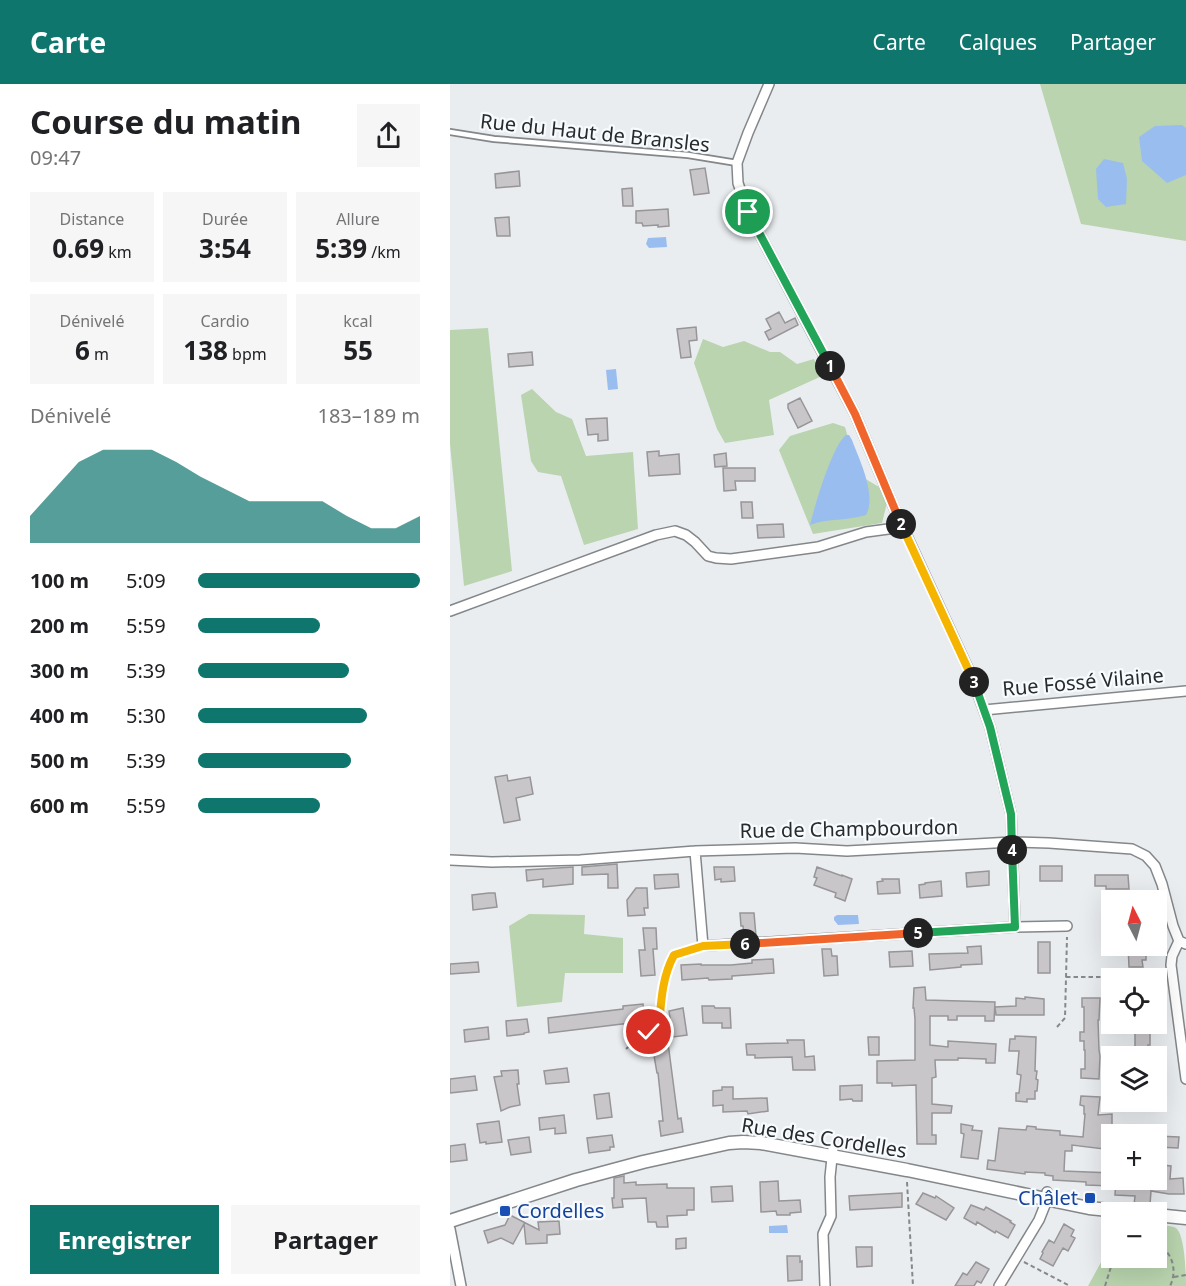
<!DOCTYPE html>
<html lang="fr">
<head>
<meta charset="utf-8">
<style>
	:root { --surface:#fff; --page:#f6f6f6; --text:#202124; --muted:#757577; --accent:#0f766e }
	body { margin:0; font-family:"Noto Sans",sans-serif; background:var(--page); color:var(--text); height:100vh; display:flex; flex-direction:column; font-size:22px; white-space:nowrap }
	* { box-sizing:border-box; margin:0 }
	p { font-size:20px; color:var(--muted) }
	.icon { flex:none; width:33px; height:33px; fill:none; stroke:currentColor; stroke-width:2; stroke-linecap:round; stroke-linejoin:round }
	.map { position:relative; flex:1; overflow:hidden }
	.sheet { display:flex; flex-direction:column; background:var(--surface); width:450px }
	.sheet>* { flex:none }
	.needle { width:39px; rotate:354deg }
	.buttons { position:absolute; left:651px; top:806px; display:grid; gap:12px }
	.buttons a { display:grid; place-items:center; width:66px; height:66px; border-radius:0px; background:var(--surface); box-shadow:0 6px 24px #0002; font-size:30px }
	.pin { position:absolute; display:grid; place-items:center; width:51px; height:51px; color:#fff; margin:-26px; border:3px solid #fff; border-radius:50%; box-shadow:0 2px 6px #0007 }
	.km { position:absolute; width:30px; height:30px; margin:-15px; border-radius:50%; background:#222; color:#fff; font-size:16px; line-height:30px; text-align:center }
	.round { display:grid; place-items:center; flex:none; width:63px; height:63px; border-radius:0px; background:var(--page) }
	.headline { display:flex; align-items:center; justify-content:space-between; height:102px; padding:0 30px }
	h1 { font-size:33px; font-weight:700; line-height:45px }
	.metrics { display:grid; grid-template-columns:repeat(3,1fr); gap:9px; height:102px; padding:6px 30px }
	.metrics div { display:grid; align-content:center; border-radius:0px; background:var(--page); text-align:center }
	.metrics b { font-size:26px; font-weight:700 }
	.metrics small { font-size:16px; font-weight:400 }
	.metrics p { font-size:16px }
	.chart { height:168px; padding:12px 30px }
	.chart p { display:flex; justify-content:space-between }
	.chart svg { width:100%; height:108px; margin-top:6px; fill:var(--accent); opacity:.7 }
	.button { display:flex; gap:12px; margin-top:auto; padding:12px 30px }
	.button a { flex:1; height:69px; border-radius:0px; background:var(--accent); color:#fff; font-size:24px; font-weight:700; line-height:69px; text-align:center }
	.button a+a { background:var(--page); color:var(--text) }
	ul { padding:0 30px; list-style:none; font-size:20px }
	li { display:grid; grid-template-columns:96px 72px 1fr; align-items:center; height:45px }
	li i { height:15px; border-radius:8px; background:var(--accent) }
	header { display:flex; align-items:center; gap:36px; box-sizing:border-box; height:84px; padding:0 30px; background:var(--accent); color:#fff }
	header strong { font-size:28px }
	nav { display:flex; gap:33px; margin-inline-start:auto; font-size:21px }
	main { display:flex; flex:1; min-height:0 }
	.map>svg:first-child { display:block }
</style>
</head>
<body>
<header>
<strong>Carte</strong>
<nav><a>Carte</a><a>Calques</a><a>Partager</a></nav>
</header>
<main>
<section class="sheet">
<div class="headline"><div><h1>Course du matin</h1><p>09:47</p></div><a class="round"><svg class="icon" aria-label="share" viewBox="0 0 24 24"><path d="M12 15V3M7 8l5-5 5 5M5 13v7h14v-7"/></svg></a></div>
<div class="metrics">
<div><p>Distance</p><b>0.69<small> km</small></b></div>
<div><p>Durée</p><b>3:54</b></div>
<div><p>Allure</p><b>5:39<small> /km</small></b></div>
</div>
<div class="metrics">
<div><p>Dénivelé</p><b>6<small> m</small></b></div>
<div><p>Cardio</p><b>138<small> bpm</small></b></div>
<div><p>kcal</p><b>55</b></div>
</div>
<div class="chart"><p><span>Dénivelé</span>183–189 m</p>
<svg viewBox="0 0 160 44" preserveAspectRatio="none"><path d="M0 44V33L10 22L20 11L30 6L40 6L50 6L60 11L70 17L80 22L90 27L100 27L110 27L120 27L130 33L140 38L150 38L160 33V44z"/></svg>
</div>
<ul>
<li><b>100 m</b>5:09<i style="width:100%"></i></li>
<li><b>200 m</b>5:59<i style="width:55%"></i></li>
<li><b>300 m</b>5:39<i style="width:68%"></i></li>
<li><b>400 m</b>5:30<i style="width:76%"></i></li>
<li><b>500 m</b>5:39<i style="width:69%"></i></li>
<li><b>600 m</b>5:59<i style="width:55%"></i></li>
</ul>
<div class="button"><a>Enregistrer</a><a>Partager</a></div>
</section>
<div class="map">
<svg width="736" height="1202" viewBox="0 0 736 1202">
	<rect width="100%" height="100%" fill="#eaedf0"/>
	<!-- green -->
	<path fill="#b9d4ae" d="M 590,0 L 736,0 L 736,157 L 631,140 Z
		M 38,244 L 62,487 L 14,502 L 0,360 L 0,246 Z
		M 253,255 L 273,263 L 294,257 L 320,268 L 330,268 L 347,280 L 364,275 L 372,292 L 319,316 L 324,351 L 275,359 L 267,345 L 244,279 Z
		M 82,305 L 106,328 L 122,335 L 136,372 L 183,368 L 188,445 L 134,461 L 111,392 L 88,388 L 81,377 L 71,311 Z
		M 383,339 L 395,343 L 409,391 L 429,403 L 437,419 L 432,439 L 363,450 L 329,366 L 340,352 Z
		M 79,830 L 135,831 L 134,850 L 173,854 L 173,889 L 115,889 L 112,918 L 67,923 L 59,842 Z
		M 707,1141 C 712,1142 721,1141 726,1144 C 735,1151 736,1190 736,1202 L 638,1202 L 661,1160 L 662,1173 L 706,1173 Z"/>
	<!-- water -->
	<path fill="#9abdf0" d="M 732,41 L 736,44 L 736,91 L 717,99 L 692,77 L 689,53 L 705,42 Z
		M 654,75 L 673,79 L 677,95 L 676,120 L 656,123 L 648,115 L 646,85 Z
		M 216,153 L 217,163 L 199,164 L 196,160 L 198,154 Z
		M 166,285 L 168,305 L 158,306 L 156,286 Z
		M 396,351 L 399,351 L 402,356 C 409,375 427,411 416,431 C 398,437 378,434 360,441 C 365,421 382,362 396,351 Z
		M 387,831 L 408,831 L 409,840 L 388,841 L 384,836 L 384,833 Z
		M 337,1141 L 338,1149 L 319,1149 L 319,1142 Z"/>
	<!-- building -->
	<path fill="#c9c6c9" stroke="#979598" stroke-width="1.5" d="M 255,84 L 259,109 L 244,111 L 240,86 Z
		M 69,87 L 70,102 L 46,104 L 45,90 Z
		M 182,104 L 183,122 L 173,122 L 172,105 Z
		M 218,125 L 219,142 L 208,143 L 208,141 L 193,142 L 192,139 L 186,139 L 186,127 Z
		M 59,133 L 60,152 L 47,152 L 45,134 Z
		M 329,228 L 335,239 L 345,234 L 348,241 L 319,256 L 315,248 L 321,245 L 316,235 Z
		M 246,243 L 247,256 L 239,257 L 241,273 L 231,274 L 227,245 Z
		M 82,268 L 83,281 L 59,283 L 58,270 Z
		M 350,314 L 362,337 L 348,344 L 338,324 L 338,320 Z
		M 157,334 L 158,356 L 148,357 L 148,350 L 138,351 L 136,335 Z
		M 209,367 L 209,372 L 229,370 L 230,390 L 199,392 L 197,368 Z
		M 276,369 L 277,382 L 265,383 L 264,371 Z
		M 273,384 L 305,384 L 305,397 L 285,397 L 286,406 L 274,407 Z
		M 291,418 L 302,418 L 303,434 L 292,434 Z
		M 333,440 L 334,453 L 308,454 L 307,441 Z
		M 57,691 L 58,697 L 80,693 L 83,710 L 66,714 L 70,736 L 54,739 L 45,693 Z
		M 167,780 L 168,804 L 158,804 L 158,790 L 132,791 L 132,783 Z
		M 590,782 L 612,782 L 612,797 L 590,797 Z
		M 123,783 L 123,800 L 93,803 L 93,795 L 77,797 L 76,786 Z
		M 264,783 L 284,783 L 285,797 L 271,798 L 271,795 L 265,796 Z
		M 367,783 L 392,792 L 392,791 L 402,795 L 395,817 L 385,813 L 386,809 L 364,801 L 367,794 L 364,793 Z
		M 539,787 L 539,801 L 517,803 L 516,789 Z
		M 228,790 L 229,803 L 205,805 L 204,791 Z
		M 645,791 L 678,791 L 679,805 L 656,805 L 656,802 L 645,802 Z
		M 432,795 L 449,795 L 450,809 L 428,810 L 427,798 L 433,797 Z
		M 491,797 L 492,812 L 470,814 L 469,801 L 475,800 L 475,799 Z
		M 186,804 L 197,804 L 198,824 L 194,824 L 195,831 L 178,832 L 177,816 Z
		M 39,809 L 45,809 L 47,823 L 23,826 L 22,811 Z
		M 290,829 L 304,829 L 306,852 L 294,853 L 293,842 L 291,842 Z
		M 193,844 L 206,844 L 207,865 L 203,865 L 205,891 L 191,892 L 189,866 L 196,866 L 195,866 Z
		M 588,858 L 600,858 L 600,889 L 588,889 Z
		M 678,861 L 692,861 L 692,865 L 696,865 L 696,876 L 692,876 L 693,883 L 679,883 Z
		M 531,862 L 532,880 L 511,881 L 511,883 L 480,886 L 479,870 L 518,869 L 517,863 Z
		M 372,865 L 381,865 L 382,872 L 387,872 L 388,891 L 374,892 Z
		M 462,867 L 463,882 L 440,883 L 439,868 Z
		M 323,875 L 324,889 L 282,892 L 282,895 L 259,896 L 258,894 L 232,896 L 231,881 L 251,880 L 251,881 L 281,881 L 302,879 L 302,876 Z
		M 28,878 L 29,888 L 0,890 L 0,880 Z
		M 475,903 L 476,916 L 545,918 L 544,937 L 535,937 L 535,932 L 507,932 L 507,936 L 498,936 L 498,932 L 480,932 L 480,961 L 498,963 L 498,957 L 546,960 L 545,979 L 536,979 L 536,975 L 508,974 L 508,976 L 485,976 L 486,993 L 482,994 L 482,1020 L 502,1022 L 501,1029 L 482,1029 L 482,1051 L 486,1051 L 486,1060 L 467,1060 L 466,1001 L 442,1002 L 442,999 L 427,999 L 427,977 L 465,976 L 465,935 L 464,924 L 463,924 L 464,904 Z
		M 575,913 L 594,915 L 594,931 L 546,931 L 545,923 L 566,922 L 566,914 L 575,915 Z
		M 632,914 L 650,914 L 649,936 L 648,936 L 649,966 L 650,972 L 649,995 L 631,994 L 631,985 L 635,985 L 635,966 L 634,966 L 634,957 L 630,957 L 630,948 L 634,948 L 634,923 L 632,923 Z
		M 193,920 L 195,935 L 180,937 L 180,939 L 99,949 L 98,934 L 173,925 L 173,922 Z
		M 252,922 L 264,922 L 265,924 L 280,924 L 281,944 L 272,944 L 272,939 L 253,939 Z
		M 233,924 L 237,951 L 223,953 L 219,927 Z
		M 77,935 L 79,948 L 74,949 L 74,950 L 57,952 L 56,937 Z
		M 38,943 L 39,955 L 15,958 L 14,946 Z
		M 685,946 L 700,946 L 700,961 L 698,961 L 699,968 L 685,968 Z
		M 565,952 L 586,953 L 585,987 L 587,987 L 586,995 L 588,996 L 587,1007 L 585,1007 L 585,1015 L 577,1015 L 577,1018 L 566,1017 L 566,1009 L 569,1009 L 571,991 L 567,990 L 569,967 L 559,967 L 560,955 L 565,955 Z
		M 418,953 L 429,953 L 429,971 L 419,971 Z
		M 337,956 L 354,956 L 355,973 L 364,972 L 365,986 L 343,986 L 342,973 L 305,974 L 305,971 L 297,971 L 296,960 L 338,959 Z
		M 218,959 L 228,1035 L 231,1034 L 233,1048 L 211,1052 L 209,1037 L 213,1037 L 208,989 L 207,989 L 203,966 L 205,966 L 205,961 Z
		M 117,984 L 119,998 L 96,1000 L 94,987 Z
		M 68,986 L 69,1000 L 67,1000 L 70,1021 L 60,1023 L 51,1027 L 44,993 L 52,992 L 51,987 Z
		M 25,992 L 27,1006 L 0,1009 L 0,995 Z
		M 412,1001 L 412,1017 L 403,1017 L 402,1015 L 390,1016 L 390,1002 Z
		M 272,1003 L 283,1003 L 283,1015 L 317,1014 L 318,1027 L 298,1030 L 297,1027 L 273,1028 L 273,1021 L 263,1022 L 263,1007 L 272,1006 Z
		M 159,1009 L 162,1033 L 147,1035 L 144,1011 Z
		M 631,1012 L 650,1013 L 648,1031 L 662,1030 L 662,1066 L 622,1061 L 622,1067 L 615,1067 L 614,1087 L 662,1089 L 662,1102 L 636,1101 L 636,1098 L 603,1096 L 603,1092 L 595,1091 L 595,1089 L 575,1088 L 575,1090 L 537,1085 L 538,1076 L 545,1077 L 549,1044 L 576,1046 L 577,1042 L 586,1043 L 586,1045 L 610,1047 L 610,1051 L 633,1053 L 635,1030 L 634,1030 L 634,1022 L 630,1021 Z
		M 114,1031 L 116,1049 L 105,1050 L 105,1044 L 90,1046 L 89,1034 Z
		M 49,1037 L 52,1058 L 36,1060 L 36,1058 L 30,1059 L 27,1040 Z
		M 511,1040 L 523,1042 L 522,1046 L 532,1047 L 528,1075 L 511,1073 L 514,1050 L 511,1049 Z
		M 162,1051 L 164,1063 L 160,1063 L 160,1066 L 139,1069 L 137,1054 Z
		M 706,1052 L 729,1053 L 728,1064 L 706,1063 Z
		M 79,1053 L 81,1068 L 61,1071 L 58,1056 Z
		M 15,1060 L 17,1076 L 0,1078 L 0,1062 Z
		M 712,1081 L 721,1082 L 720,1095 L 733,1094 L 734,1110 L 719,1110 L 701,1107 L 700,1121 L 684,1121 L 685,1112 L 665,1111 L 666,1095 L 690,1095 L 709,1097 Z
		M 174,1092 L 174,1099 L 186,1098 L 186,1101 L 217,1100 L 217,1104 L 244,1104 L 244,1126 L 237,1126 L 237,1131 L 217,1132 L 218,1143 L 207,1143 L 206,1138 L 198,1138 L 196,1114 L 172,1115 L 173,1123 L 163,1124 L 162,1114 L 164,1114 L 164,1094 Z
		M 328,1097 L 329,1117 L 350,1116 L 351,1128 L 340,1129 L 340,1131 L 327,1131 L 326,1127 L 311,1128 L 310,1098 Z
		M 282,1102 L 283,1117 L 262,1118 L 261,1103 Z
		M 452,1109 L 452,1123 L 400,1126 L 399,1112 Z
		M 473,1109 L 485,1114 L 486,1112 L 504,1124 L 496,1136 L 466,1120 Z
		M 521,1121 L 534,1126 L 536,1123 L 561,1137 L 560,1138 L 565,1141 L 558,1154 L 546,1147 L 545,1149 L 527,1138 L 526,1141 L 514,1134 Z
		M 60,1131 L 89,1146 L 88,1138 L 109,1137 L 110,1150 L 97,1151 L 97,1159 L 76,1160 L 74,1140 L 63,1160 L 51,1154 L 38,1159 L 34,1147 L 55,1141 Z
		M 614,1140 L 624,1146 L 621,1152 L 625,1154 L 618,1167 L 613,1164 L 603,1182 L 590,1175 L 593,1169 L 592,1168 L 599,1156 L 604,1159 Z
		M 236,1154 L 236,1164 L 226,1165 L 226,1155 Z
		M 406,1163 L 422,1163 L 422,1182 L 407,1183 Z
		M 337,1172 L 350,1172 L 350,1178 L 352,1177 L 352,1196 L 338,1197 Z
		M 526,1178 L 539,1185 L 531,1199 L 527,1197 L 524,1202 L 505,1202 L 513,1189 L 517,1191 Z"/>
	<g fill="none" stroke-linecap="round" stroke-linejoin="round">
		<defs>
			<path id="service" d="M 0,48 L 44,55 L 238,71 L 287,79"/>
			<path id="minor" d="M 0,527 L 206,451 L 225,447 L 236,451 L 245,458 L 258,472 L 266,474 L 281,475 L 368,463 L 416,448 L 453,443
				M 534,626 L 736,607
				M 245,767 L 253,862 L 565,843 L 561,730 L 540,643 L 521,591 L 445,426 L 405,330 L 298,128 L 288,99 L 287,79 L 298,49 L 319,0
				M 0,776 L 42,778 L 130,776 L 245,767 L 345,764 L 397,767 L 562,758 L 599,759 L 682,765 L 696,772 L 705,782 L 712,800 L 723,842 L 729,857 L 736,860
				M 565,843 L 617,842
				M 729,857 L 722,872 L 721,881 L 736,995
				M 0,1145 L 11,1202
				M 375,1202 L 373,1150 L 381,1132 L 380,1093 L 383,1064
				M 549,1202 L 589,1136 L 595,1121 L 597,1108"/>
			<path id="tertiary" d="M 706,1131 L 736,1134
				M 0,1137 L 126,1096 L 193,1078 L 279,1059 L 293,1058 L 311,1059 L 457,1086 L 639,1124 L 678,1128"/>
		</defs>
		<!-- service casing -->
		<use href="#service" stroke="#848789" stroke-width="8"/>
		<!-- minor casing -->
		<use href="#minor" stroke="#848789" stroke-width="12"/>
		<!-- tertiary casing -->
		<use href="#tertiary" stroke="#848789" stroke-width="15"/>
		<!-- path -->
		<path stroke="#86888a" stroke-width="2" stroke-dasharray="4.5 3" stroke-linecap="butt" d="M 616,893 L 712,893
			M 607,943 L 615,934 L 617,853
			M 176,965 L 188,954 L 209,943 C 211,918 212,893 224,871 L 244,865
			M 457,1098 L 463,1202
			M 706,1159 C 722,1167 728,1186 720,1202
			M 574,1178 L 620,1202
			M 724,1193 L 736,1191
			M 655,1202 L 664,1173"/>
		<!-- service -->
		<use href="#service" stroke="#fff" stroke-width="4.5"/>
		<!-- minor -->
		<use href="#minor" stroke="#fff" stroke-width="9"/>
		<!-- tertiary -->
		<use href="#tertiary" stroke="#fff" stroke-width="12"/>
	</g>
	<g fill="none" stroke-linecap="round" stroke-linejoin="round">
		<defs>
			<path id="split-1" d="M 298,128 L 380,282"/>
			<path id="split-2" d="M 380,282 L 405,330 L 451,440"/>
			<path id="split-3" d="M 451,440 L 524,598"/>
			<path id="split-4" d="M 524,598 L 540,643 L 561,730 L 562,766"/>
			<path id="split-5" d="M 468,849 L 565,843 L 562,766"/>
			<path id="split-6" d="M 295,860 L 468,849"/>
			<path id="split-7" d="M 199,948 L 209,943 C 211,918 212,893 224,871 L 253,862 L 295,860"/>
		</defs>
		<!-- split-1 casing -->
		<use href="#split-1" stroke="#fff" stroke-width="12"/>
		<!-- split-2 casing -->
		<use href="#split-2" stroke="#fff" stroke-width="12"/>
		<!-- split-3 casing -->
		<use href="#split-3" stroke="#fff" stroke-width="12"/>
		<!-- split-4 casing -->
		<use href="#split-4" stroke="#fff" stroke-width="12"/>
		<!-- split-5 casing -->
		<use href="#split-5" stroke="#fff" stroke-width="12"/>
		<!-- split-6 casing -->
		<use href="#split-6" stroke="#fff" stroke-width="12"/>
		<!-- split-7 casing -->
		<use href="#split-7" stroke="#fff" stroke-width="12"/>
		<!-- split-1 -->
		<use href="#split-1" stroke="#22a559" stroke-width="8"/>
		<!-- split-2 -->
		<use href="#split-2" stroke="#f0652b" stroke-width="8"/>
		<!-- split-3 -->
		<use href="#split-3" stroke="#f5b400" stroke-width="8"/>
		<!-- split-4 -->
		<use href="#split-4" stroke="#22a559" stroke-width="8"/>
		<!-- split-5 -->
		<use href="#split-5" stroke="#22a559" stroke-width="8"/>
		<!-- split-6 -->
		<use href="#split-6" stroke="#f0652b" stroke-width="8"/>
		<!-- split-7 -->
		<use href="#split-7" stroke="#f5b400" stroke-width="8"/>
	</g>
	<!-- markers -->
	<g fill="#1a4fb4" stroke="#f7fbfe" stroke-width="2">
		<rect x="634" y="1108" width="12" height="12" rx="3"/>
		<rect x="49" y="1121" width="12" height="12" rx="3"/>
	</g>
	<g text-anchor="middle" stroke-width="4.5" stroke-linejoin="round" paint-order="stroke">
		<!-- street labels -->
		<g font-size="20" fill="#292a2b" stroke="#f7fbfe">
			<text transform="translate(145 49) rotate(6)" y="7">Rue du Haut de Bransles</text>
			<text transform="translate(633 598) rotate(-5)" y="7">Rue Fossé Vilaine</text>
			<text transform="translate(399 745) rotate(-1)" y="7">Rue de Champbourdon</text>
			<text transform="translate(374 1054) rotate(9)" y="7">Rue des Cordelles</text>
		</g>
		<!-- transit labels -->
		<g font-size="20" fill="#164399" stroke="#f7fbfe" text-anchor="end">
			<text x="628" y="1121">Châlet</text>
			<text x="67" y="1134" text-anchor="start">Cordelles</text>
		</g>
	</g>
</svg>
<div class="buttons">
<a><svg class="needle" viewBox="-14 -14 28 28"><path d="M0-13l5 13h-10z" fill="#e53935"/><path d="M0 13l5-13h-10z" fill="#757577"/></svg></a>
<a><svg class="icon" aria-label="locate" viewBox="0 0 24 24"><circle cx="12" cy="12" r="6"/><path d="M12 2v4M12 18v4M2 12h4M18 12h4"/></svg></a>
<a><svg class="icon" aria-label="layers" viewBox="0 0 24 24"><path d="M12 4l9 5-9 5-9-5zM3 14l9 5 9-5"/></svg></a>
<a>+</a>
<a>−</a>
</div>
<div class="pin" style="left:298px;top:128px;background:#1e9e55"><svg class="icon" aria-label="arrive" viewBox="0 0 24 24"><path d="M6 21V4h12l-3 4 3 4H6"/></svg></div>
<div class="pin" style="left:199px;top:948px;background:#d93025"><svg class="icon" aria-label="check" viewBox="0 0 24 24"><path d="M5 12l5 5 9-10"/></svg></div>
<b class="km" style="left:380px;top:282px">1</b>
<b class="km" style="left:451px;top:440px">2</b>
<b class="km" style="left:524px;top:598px">3</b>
<b class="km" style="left:562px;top:766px">4</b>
<b class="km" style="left:468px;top:849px">5</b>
<b class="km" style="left:295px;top:860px">6</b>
</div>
</main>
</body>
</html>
